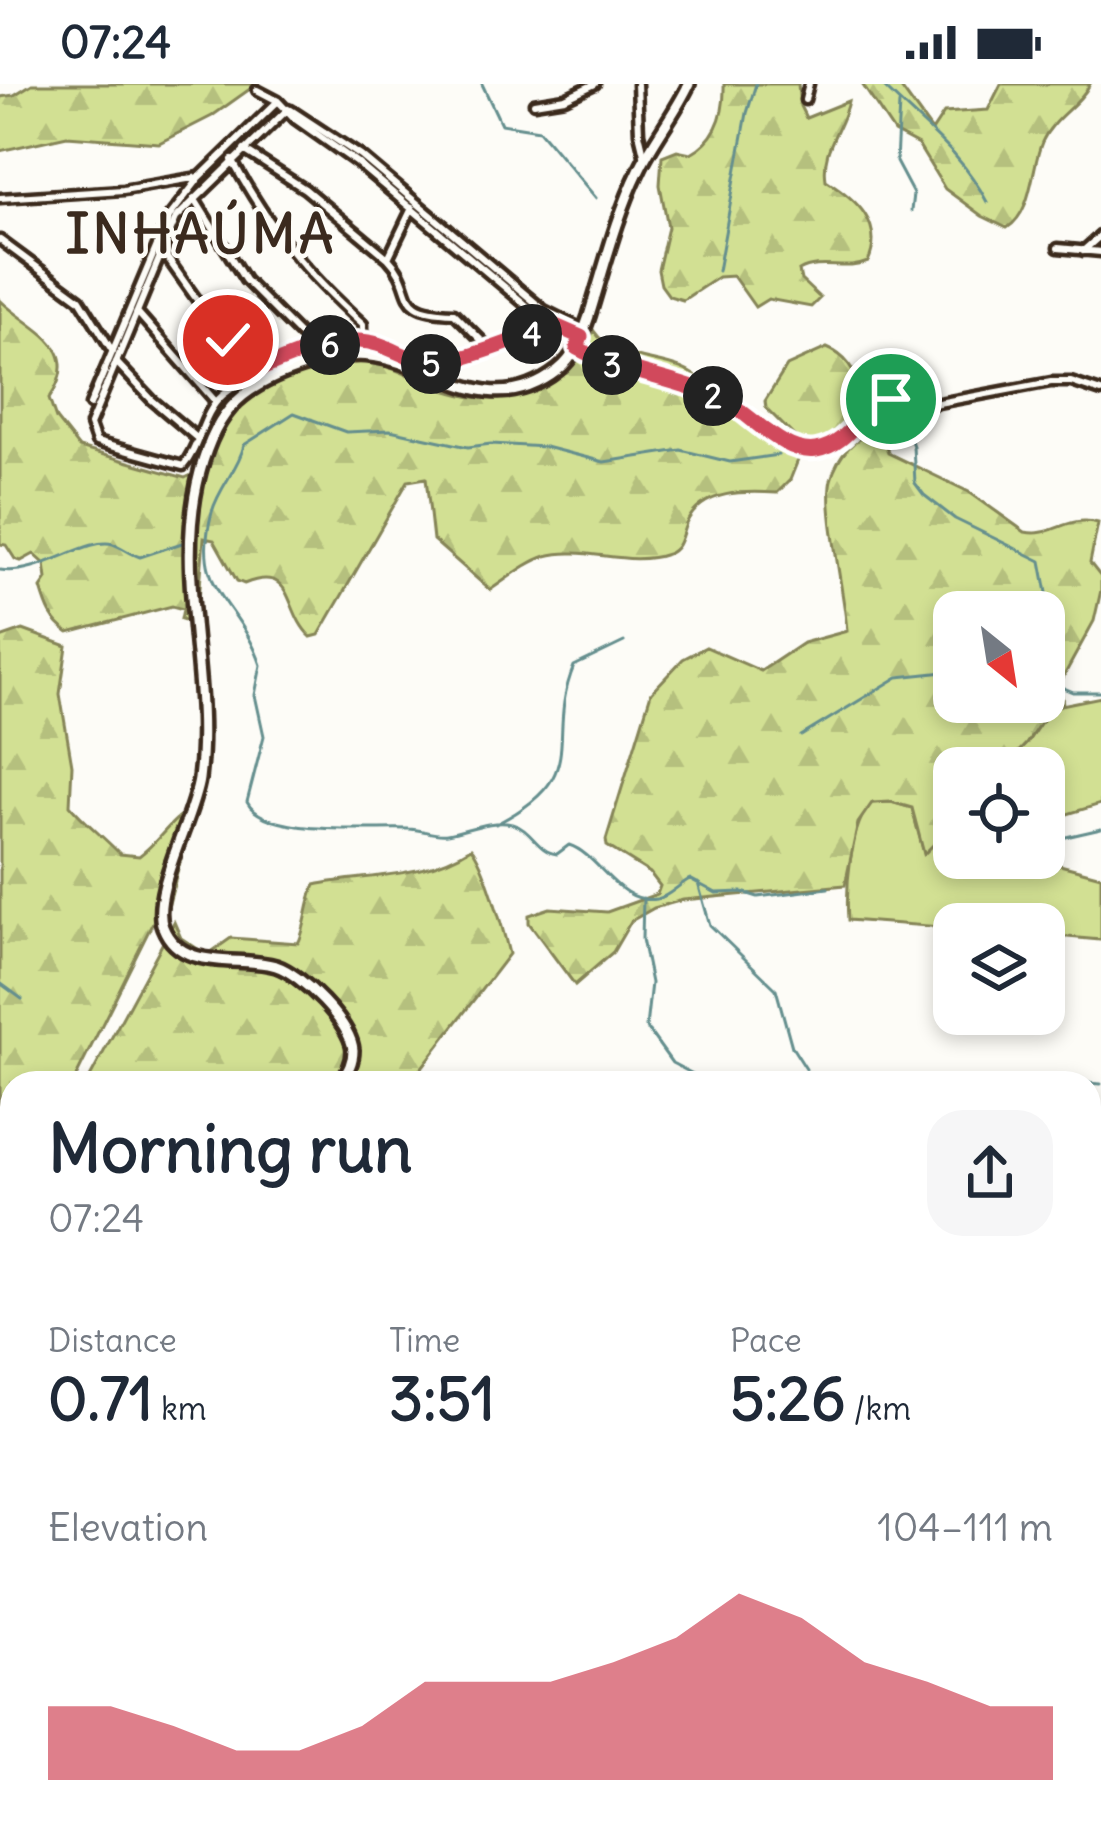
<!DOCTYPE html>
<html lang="en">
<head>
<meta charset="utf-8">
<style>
	:root { --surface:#fff; --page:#f6f6f7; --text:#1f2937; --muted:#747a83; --accent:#d1495b }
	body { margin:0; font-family:Delius,sans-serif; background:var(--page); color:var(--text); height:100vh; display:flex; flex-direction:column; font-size:45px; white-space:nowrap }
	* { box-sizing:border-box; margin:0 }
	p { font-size:39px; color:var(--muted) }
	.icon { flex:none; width:66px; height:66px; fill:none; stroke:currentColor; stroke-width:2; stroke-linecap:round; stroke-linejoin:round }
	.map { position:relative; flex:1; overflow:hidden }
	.sheet { position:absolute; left:0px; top:987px; width:1101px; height:768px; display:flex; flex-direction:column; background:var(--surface); border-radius:36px 36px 0 0; box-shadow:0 6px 18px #0003 }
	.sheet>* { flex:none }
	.needle { width:78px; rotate:150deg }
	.buttons { position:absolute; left:933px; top:507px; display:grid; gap:24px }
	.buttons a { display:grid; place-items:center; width:132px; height:132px; border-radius:24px; background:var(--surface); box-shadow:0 6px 18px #0003; font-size:60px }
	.pin { position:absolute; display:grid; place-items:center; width:102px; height:102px; color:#fff; margin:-51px; border:6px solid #fff; border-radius:50%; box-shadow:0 3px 12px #0007 }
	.km { position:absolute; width:60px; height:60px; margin:-30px; border-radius:50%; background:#222; color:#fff; font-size:33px; line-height:60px; text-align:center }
	.round { display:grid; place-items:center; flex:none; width:126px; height:126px; border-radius:36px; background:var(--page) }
	.summary { display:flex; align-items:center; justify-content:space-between; height:204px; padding:0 48px }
	h1 { font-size:66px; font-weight:800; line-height:90px }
	.stats { display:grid; grid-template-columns:repeat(3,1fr); gap:18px; height:204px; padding:12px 48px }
	.stats div { display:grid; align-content:center }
	.stats b { font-size:60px; font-weight:800 }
	.stats small { font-size:33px; font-weight:400 }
	.stats p { font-size:33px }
	.chart { height:336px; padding:24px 48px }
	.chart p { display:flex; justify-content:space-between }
	.chart svg { width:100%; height:216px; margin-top:12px; fill:var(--accent); opacity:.7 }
	.status { display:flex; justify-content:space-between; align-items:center; height:84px; padding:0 60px; background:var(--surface); direction:ltr }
	.status svg { height:33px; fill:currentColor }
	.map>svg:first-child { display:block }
</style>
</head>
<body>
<div class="status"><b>07:24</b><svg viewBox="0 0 49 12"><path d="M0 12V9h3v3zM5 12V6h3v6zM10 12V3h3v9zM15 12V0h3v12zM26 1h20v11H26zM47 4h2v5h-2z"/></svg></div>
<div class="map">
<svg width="1101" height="1755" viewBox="0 0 1101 1755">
	<defs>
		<pattern id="forest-firs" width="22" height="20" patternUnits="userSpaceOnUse" patternTransform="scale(3)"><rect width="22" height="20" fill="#d2e093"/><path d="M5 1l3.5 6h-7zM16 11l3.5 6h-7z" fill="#b5c07e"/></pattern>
	</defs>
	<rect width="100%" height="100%" fill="#fdfcf7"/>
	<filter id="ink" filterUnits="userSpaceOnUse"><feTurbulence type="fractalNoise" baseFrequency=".00833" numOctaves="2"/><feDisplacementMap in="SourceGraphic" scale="24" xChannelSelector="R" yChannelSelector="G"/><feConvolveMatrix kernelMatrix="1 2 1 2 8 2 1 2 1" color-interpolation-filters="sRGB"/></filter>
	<g filter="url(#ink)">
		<!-- grass -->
		<path fill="#d2e093" stroke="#868558" stroke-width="3" d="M 1101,613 L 1101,720 L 1044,737 L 1044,684 L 1003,684 L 1026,660 L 1051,623 Z
			M 891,718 L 912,724 L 924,769 L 954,740 L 954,774 L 1034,774 L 1101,792 L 1101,856 L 1044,851 L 1044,840 L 954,840 L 954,844 L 848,836 C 846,806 849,740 872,719 Z
			M 1101,1510 L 1101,1701 L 1095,1697 L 1090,1705 L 1089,1514 Z
			M 12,1715 L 12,1743 L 69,1743 L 73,1755 L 0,1755 L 0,1716 Z
			M 836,1743 L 913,1743 L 923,1755 L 827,1755 Z"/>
		<!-- forest -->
		<path fill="url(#forest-firs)" stroke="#868558" stroke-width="3" fill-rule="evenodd" d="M 32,0 L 257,0 L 212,32 L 159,59 L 67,52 L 0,67 L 0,13 L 14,11 Z
			M 724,0 L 798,0 L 800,22 L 806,34 L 848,17 C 842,46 821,64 826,96 C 856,115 885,140 868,178 C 845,188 821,175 799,187 L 801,196 L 820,214 L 811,223 L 768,215 L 755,223 L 733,192 L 718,193 L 683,216 L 669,212 L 661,201 L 658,186 L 668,143 L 660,101 L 662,72 L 677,66 L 691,69 C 717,55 725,29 724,0 Z
			M 862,0 L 898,0 L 932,47 L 944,29 L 988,26 L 1001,0 L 1090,0 C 1079,22 1053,33 1042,58 C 1031,84 1033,128 1007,144 L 982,132 L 945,105 L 918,61 L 894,48 Z
			M 0,216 C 30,246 86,261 49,315 L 56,335 L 79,364 L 185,394 L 208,383 C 223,327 243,306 297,288 C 321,279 343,273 369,277 C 391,282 409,292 429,300 C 500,331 554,311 594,247 C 620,285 678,268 705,301 L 789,355 L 794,352 L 766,324 L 765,317 L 787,282 L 827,264 C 863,278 871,326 838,351 C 829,358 813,360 802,366 L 790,396 L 777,409 C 746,407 702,405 686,440 C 681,451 681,465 667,470 C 627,484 585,461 546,472 C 527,478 507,495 490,506 L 433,456 L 426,394 L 408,397 L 319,551 L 311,553 C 283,528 296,479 244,500 L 237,497 L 214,456 L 204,454 L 197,540 L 181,535 L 183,525 L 172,522 L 69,549 C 51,537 47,524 41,504 L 47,495 L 45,480 L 34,470 L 21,477 L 15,475 L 6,461 L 0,460 Z
			M 881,342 L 888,369 L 969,408 L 1025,448 C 1053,454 1067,430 1098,439 L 1090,479 L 1101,493 L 1101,506 L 1094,537 L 1060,599 L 1063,620 L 1051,623 L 1026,660 L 1003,684 L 954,684 L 954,740 L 924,770 L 912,724 L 891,718 L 872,719 L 858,739 L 845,801 L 683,816 L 654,824 L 631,837 L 613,868 L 575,901 L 529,839 L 529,831 L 550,824 L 607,828 L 657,810 L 660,802 L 650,789 L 607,762 L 606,756 L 651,609 L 683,575 L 706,563 L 761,587 L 803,559 L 847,547 C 845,512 824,423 831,396 C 838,370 857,352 881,342 ZM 954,528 L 1044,528 L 1044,618 L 954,618 Z
			M 23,546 L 67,562 L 60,610 L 72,681 L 70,721 C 85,739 104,753 120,770 L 139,772 C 161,756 168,737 195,722 L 168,823 L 156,832 L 73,999 L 12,999 L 12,1094 L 0,1110 L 0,554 Z
			M 471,764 C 484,777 504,848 509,870 L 410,999 L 87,999 L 174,838 L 181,854 L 207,871 L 231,854 L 298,859 C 305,849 307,818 315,801 C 367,790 424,795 471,764 Z
			M 1089,1726 L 1101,1737 L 1083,1755 L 923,1755 L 913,1743 L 1089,1743 Z"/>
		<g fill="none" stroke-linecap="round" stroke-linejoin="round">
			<!-- stream -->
			<path stroke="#658f8e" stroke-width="3" d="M 482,0 L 501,40 L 539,46 L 596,114
				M 881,0 C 919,39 962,68 987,118
				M 899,20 L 896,78 L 913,110 L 911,127
				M 718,187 L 747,29 L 756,0
				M 897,319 L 913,362 L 915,399 L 924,411 L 955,435 L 1041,477 L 1048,514 L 1044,553
				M 778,371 L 730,378 L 681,366 L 604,378 L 545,363 L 491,360 L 468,363 L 390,346 L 346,348 L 294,329 L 244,361 C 239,384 219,403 212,428 C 190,508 239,515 261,581 L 255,611 L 264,652 L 247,718 C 265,754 374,743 409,745 C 421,745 435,752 447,750 C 467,747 490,735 512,740 C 532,745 537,768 557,770 L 569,761 C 600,771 617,821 657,815 C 669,813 679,800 690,795 L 716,809 L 742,808 L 758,813 L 828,804
				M 0,486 C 38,493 88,452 113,460 C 122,463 130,470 140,473 L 182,459
				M 1044,596 L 1073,608 L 1101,608
				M 801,652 L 898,593 L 954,587
				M 496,740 C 594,690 543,657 574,582 L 624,558
				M 1044,758 L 1101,745
				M 698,799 L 710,841 L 776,905 L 792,963 L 806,985
				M 643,814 L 642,855 L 651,899 L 646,943 L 672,979 L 710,999
				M 0,899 L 22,915
				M 865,992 L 901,999
				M 1086,999 L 1101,1000
				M 0,1230 L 12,1218
				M 1089,1248 L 1101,1256
				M 1089,1517 L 1101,1512
				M 0,1663 L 12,1648
				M 224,1743 L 242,1755
				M 613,1743 L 613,1755
				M 912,1743 L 920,1755"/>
			<defs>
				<path id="street" d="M 637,0 L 639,49 L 645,74
					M 257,6 L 278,17 L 295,35 L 356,78 L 539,232 L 581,253
					M 805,16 L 809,0
					M 534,19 L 565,14 L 595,0
					M 288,25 L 176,134 L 90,341 L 96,358 L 183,382 C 201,362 201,330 223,311 C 259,282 310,257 357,257 C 384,257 402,274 427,279 C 449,284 538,250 554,233
					M 291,26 L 361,72 L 544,226 L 584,246
					M 244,66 L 305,105 L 388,174 C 419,206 390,227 454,229 L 488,263
					M 232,76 C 269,144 305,188 363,240 L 363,257
					M 0,114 L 123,106 L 199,93
					M 194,114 L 245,196 L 313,264
					M 0,156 L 80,215 L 113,268
					M 1058,164 L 1101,168
					M 1083,167 L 1101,151
					M 163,168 L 214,240 L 259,286
					M 388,174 L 412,124
					M 137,228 L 216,318
					M 577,264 C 624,290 679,294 727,319 C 754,332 784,371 817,366 C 849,360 859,331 883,316 L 933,320 L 1051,298 L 1071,298 L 1101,308
					M 116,278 L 152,316 L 198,355
					M 90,321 L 169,133 L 200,93 L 278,17
					M 1089,1154 L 1101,1162
					M 1089,1702 L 1101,1711"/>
				<path id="secondary" d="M 340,999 C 347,988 353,980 353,966 C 351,939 301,890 276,882 C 240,871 181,889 163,843 C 150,810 194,733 199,695 C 212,594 173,489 200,388 C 217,323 245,300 308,281 C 327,275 350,269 370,272 C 438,280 490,339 558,286 C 576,272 582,252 589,232 C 604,184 617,131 639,86 C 653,56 675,30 689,0
					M 0,1323 L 12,1298"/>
				<path id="primary" d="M 1089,1122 L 1101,1088
					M 814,1755 L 822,1743"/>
			</defs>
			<!-- street casing -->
			<use href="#street" stroke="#3b2a1e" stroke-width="15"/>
			<!-- secondary casing -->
			<use href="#secondary" stroke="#3b2a1e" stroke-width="18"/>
			<!-- primary casing -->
			<use href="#primary" stroke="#3b2a1e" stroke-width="20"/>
			<!-- street -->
			<use href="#street" stroke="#fdfcf7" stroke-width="6"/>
			<!-- secondary -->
			<use href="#secondary" stroke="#fdfcf7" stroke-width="9"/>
			<!-- primary -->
			<use href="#primary" stroke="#fdfcf7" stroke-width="10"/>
		</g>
	</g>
	<g fill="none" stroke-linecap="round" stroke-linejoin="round" filter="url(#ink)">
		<defs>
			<path id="route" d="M 228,256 L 259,286 C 290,273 322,258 356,257 C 383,256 402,274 427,279 C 448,283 531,252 549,239 L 581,253 L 577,264 C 624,290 679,294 727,318 C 753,332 784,371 816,366 C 853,360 862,319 891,315"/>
		</defs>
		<!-- route casing -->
		<use href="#route" stroke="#fff" stroke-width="24"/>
		<!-- route -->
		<use href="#route" stroke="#d1495b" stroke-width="15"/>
	</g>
	<g text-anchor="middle" stroke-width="9" stroke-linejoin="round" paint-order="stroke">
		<!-- district labels -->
		<g font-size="54" font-weight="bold" letter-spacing="3" fill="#3b2a1e" stroke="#fdfcf7">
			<text x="201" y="169">INHAÚMA</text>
		</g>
	</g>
</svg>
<div class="buttons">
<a><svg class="needle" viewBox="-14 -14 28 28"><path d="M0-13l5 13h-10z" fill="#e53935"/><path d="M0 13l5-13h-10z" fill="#747a83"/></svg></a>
<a><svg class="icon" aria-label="locate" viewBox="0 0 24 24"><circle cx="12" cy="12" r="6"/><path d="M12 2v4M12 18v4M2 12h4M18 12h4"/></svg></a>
<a><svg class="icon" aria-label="layers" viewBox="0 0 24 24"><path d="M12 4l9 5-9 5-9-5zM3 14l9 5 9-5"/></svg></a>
</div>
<div class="pin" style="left:891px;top:315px;background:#1e9e55"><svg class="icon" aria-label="arrive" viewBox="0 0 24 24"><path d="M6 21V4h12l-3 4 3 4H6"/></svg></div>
<div class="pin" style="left:228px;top:256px;background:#d93025"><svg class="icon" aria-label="check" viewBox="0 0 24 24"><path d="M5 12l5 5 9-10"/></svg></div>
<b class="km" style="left:713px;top:312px">2</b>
<b class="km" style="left:612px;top:281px">3</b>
<b class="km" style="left:532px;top:250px">4</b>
<b class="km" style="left:431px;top:280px">5</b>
<b class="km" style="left:330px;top:261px">6</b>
<section class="sheet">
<div class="summary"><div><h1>Morning run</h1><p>07:24</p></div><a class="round"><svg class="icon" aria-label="share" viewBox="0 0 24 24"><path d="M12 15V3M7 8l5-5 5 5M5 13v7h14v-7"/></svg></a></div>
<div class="stats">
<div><p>Distance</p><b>0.71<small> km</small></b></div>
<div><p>Time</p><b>3:51</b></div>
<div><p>Pace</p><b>5:26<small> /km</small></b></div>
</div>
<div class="chart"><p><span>Elevation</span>104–111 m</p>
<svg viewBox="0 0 160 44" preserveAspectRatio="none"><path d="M0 44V29L10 29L20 33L30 38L40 38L50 33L60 24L70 24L80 24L90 20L100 15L110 6L120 11L130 20L140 24L150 29L160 29V44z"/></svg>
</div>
</section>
</div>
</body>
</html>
